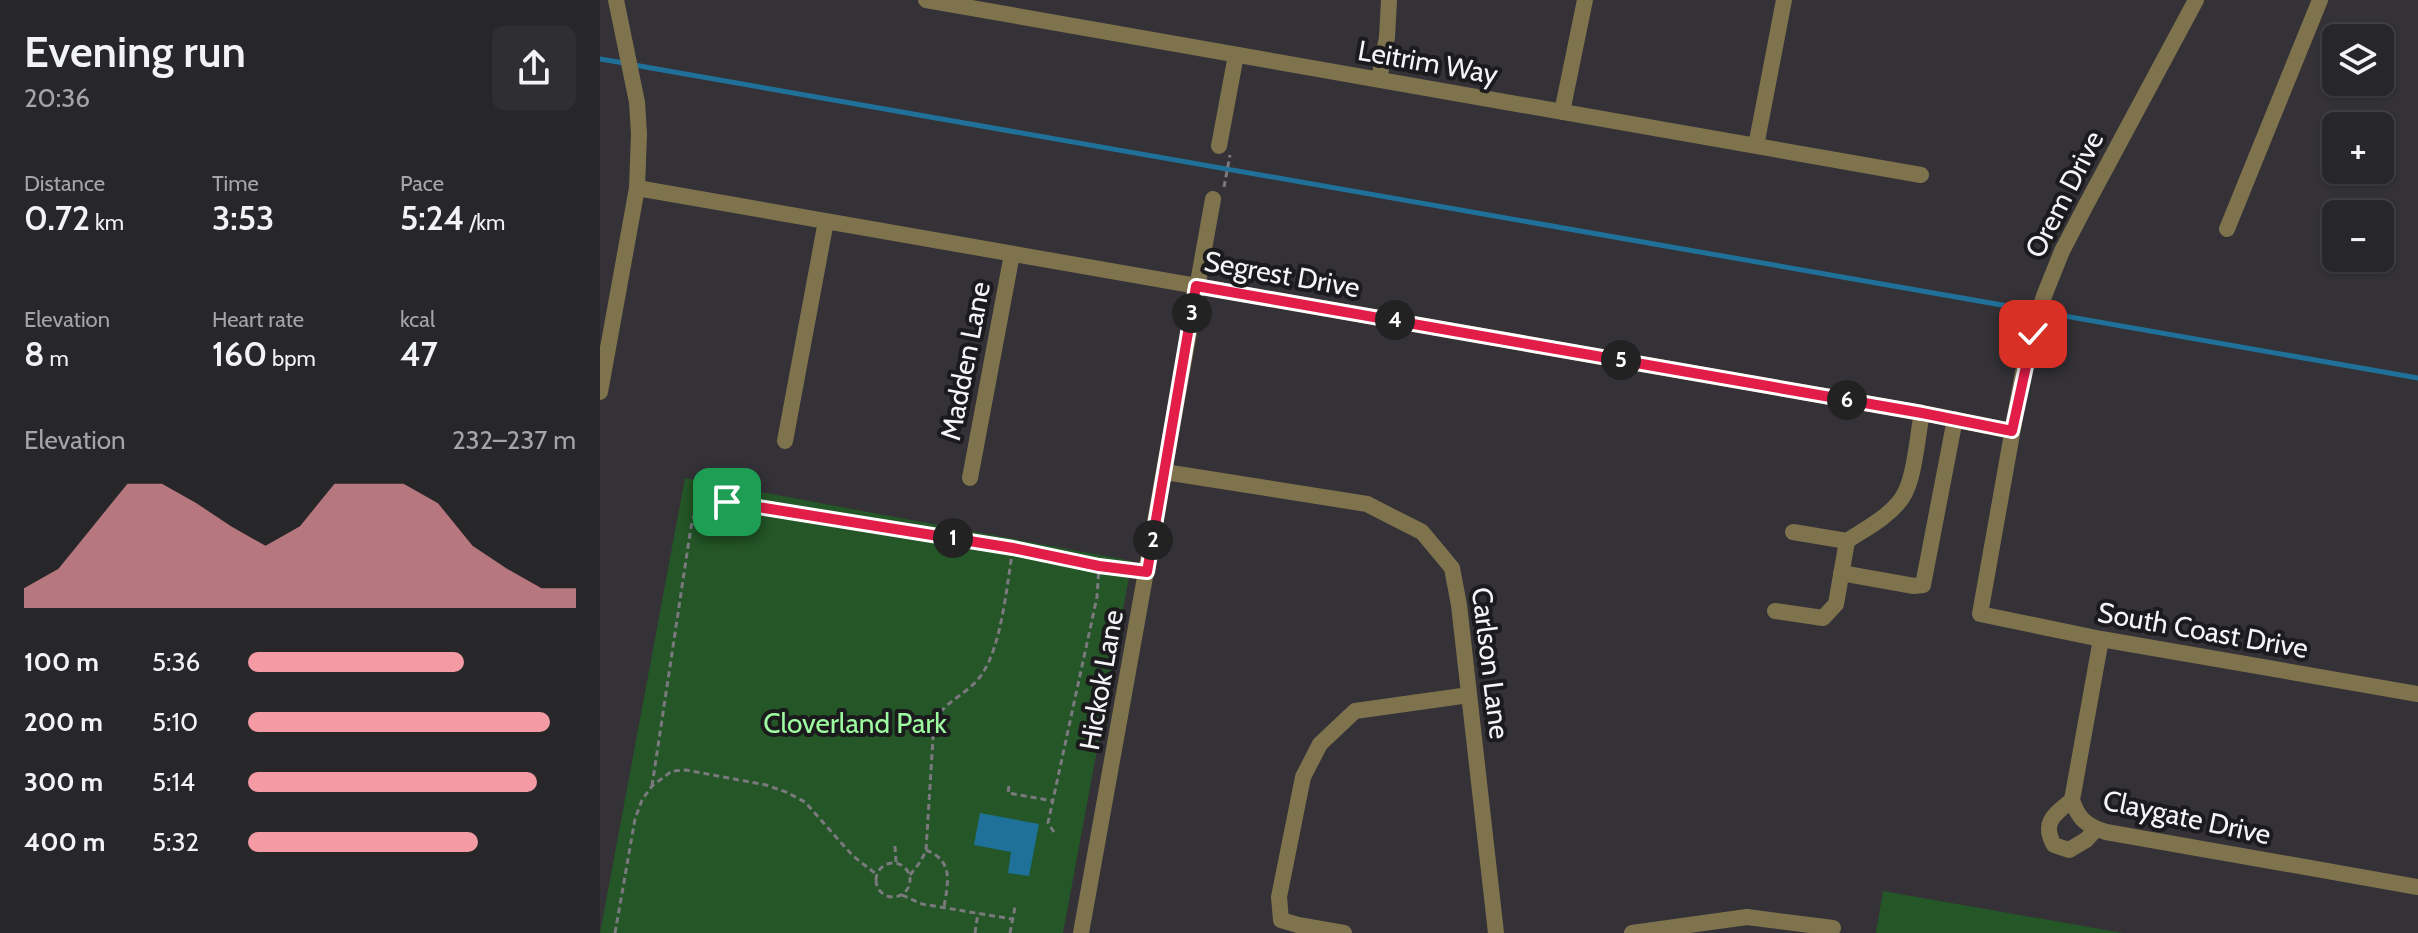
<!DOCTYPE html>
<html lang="en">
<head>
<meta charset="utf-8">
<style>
	:root { --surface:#272629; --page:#2f2e31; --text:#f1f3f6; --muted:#a4a5a8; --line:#434346; --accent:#f49aa4 }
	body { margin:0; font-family:Cabin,sans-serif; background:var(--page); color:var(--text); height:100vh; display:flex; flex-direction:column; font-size:30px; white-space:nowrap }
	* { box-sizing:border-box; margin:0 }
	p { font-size:26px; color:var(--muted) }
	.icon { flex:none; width:44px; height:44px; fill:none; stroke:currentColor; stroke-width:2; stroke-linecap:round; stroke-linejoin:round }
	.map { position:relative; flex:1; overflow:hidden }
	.sheet { display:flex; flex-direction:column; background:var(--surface); width:600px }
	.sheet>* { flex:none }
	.tools { position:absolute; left:1722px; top:24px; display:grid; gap:16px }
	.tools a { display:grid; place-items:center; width:72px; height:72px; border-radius:12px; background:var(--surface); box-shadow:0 2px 6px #0004,0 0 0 2px var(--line); font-size:40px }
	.pin { position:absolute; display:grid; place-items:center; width:68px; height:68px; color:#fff; margin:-34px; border-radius:16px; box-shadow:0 4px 12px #0006 }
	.km { position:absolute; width:40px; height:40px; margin:-20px; border-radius:50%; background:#222; color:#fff; font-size:22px; line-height:40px; text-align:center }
	.round { display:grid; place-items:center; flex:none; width:84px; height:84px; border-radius:12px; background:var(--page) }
	.overview { display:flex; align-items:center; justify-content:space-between; height:136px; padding:0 24px }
	h1 { font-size:44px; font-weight:600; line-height:60px }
	.stats { display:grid; grid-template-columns:repeat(3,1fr); gap:12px; height:136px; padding:8px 24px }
	.stats div { display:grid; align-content:center }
	.stats b { font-size:34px; font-weight:600 }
	.stats small { font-size:22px; font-weight:400 }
	.stats p { font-size:22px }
	.chart { height:224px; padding:16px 24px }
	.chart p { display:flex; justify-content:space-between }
	.chart svg { width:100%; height:144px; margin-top:8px; fill:var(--accent); opacity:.7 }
	ul { padding:0 24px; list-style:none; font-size:26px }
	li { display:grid; grid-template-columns:128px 96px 1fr; align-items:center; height:60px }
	li i { height:20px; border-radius:10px; background:var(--accent) }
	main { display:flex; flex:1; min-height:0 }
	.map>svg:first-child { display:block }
</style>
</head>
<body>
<main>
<section class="sheet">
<div class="overview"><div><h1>Evening run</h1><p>20:36</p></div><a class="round"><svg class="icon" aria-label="share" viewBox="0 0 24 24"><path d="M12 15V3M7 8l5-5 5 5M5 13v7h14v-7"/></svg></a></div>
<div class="stats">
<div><p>Distance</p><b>0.72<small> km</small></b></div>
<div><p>Time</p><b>3:53</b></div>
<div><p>Pace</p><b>5:24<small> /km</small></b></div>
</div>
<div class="stats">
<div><p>Elevation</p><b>8<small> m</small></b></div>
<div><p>Heart rate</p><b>160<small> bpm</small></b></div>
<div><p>kcal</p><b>47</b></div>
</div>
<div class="chart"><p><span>Elevation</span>232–237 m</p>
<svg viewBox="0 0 160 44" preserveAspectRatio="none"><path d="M0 44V38L10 32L20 19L30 6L40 6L50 12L60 19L70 25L80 19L90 6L100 6L110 6L120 12L130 25L140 32L150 38L160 38V44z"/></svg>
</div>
<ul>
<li><b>100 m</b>5:36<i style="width:66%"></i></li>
<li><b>200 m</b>5:10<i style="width:92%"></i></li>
<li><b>300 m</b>5:14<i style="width:88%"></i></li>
<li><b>400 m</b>5:32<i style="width:70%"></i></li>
</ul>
</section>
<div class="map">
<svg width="1818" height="933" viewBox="0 0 1818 933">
	<rect width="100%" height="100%" fill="#343237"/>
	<!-- green -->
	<path fill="#245627" d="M 85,478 L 532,561 L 463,933 L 0,933 Z
		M 1283,891 L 1523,933 L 1276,933 Z"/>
	<!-- water -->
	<path fill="#1f7199" d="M 380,813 L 439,824 L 429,876 L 408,873 L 411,852 L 374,845 Z"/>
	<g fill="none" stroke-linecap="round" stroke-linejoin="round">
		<!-- stream -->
		<path stroke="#1f7199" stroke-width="5" d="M 0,59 L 24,63
			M 34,65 L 1818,378"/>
		<!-- path -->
		<path stroke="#7a797d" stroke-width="3" stroke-dasharray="6 4" stroke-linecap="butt" d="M 624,187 L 630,155
			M 52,786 L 91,527 L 96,509 C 107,503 114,501 127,502 L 413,548 L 531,570
			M 409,786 L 408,793 L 453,801
			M 454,832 L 448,823 L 497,597 L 499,566
			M 295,846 L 296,862
			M 326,850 C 354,861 348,882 344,907
			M276 880a17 17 0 1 1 34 0a17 17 0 1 1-34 0Z
			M 310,875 L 321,861 L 326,850 L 334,722 C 345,700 369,694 382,674 C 402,645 407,583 413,548
			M 302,895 L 322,904 L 412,919
			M 15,933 L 35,819 L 42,800 L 52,786 L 72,771 L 86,770 L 166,785 L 186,792 L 205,802 L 253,856 L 276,874
			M 375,933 L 378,913
			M 410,933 L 415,907"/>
		<!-- minor -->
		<path stroke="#7f734e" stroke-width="16" d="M 326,0 L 1321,175
			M 1596,0 L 1486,205 L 1462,251 L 1444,296 L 1423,372 L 1380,614 L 1501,639 L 1818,694
			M 779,80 L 787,37 L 789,0
			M 962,112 L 985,0
			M 619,146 L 636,55
			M 1156,146 L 1184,0
			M 37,188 L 1322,413 L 1412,431
			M 1627,229 L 1720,0
			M 0,392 L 37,188 L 39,134 L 37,102 L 16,0
			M 185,441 L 226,221
			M 565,472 L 767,504 L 822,532 L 852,568 L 859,605 L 896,933
			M 370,478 L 412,254
			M 1193,532 L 1247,541
			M 1241,573 L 1314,586 L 1323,585 L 1355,419
			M 1175,611 L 1223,618 L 1236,604 L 1247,541 C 1265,529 1289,517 1302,498 C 1315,479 1317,437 1322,413
			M 1501,639 L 1472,800 C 1478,818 1486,826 1506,832 L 1818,887
			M 1472,800 C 1455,814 1441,822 1454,845 L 1469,850 L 1486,840 L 1496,829
			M 481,933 L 613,199
			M 744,933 L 698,925 L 681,920 L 679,897 L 703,777 L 720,744 L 755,711 L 869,695
			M 1032,933 L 1147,917 L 1233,928"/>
	</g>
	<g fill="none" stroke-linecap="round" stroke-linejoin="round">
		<defs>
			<path id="route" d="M 127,502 L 413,548 L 499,566 L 547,572 L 596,286 L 1322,413 L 1412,431 L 1433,334"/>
		</defs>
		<!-- route casing -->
		<use href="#route" stroke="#fff" stroke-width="16"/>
		<!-- route -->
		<use href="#route" stroke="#e11d48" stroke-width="10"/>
	</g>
	<g text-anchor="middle" stroke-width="8" stroke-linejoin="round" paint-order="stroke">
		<!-- street labels -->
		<g font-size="28" fill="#f5f4f7" stroke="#1b1a1c">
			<text transform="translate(828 62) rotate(10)" y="10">Leitrim Way</text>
			<text transform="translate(1464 194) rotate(-63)" y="10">Orem Drive</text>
			<text transform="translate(682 274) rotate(10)" y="10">Segrest Drive</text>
			<text transform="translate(365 361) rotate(-79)" y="10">Madden Lane</text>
			<text transform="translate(1603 630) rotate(10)" y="10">South Coast Drive</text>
			<text transform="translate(891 663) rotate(83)" y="10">Carlson Lane</text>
			<text transform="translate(501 680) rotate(-80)" y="10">Hickok Lane</text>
			<text transform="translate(1587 817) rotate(12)" y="10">Claygate Drive</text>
		</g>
		<!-- park labels -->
		<g font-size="28" fill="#9dfba0" stroke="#1b1a1c">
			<text x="255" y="733">Cloverland Park</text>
		</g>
	</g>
</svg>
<div class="tools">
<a><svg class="icon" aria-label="layers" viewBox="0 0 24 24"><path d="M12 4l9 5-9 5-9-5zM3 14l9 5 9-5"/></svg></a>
<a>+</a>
<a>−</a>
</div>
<div class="pin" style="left:127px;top:502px;background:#1e9e55"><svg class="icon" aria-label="arrive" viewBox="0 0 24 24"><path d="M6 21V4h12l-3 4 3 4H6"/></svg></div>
<div class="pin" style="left:1433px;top:334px;background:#d93025"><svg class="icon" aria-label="check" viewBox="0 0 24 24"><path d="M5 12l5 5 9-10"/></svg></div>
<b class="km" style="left:353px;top:538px">1</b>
<b class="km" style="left:553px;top:540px">2</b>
<b class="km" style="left:592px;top:313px">3</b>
<b class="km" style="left:795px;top:320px">4</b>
<b class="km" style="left:1021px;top:360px">5</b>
<b class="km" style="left:1247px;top:400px">6</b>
</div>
</main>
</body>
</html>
